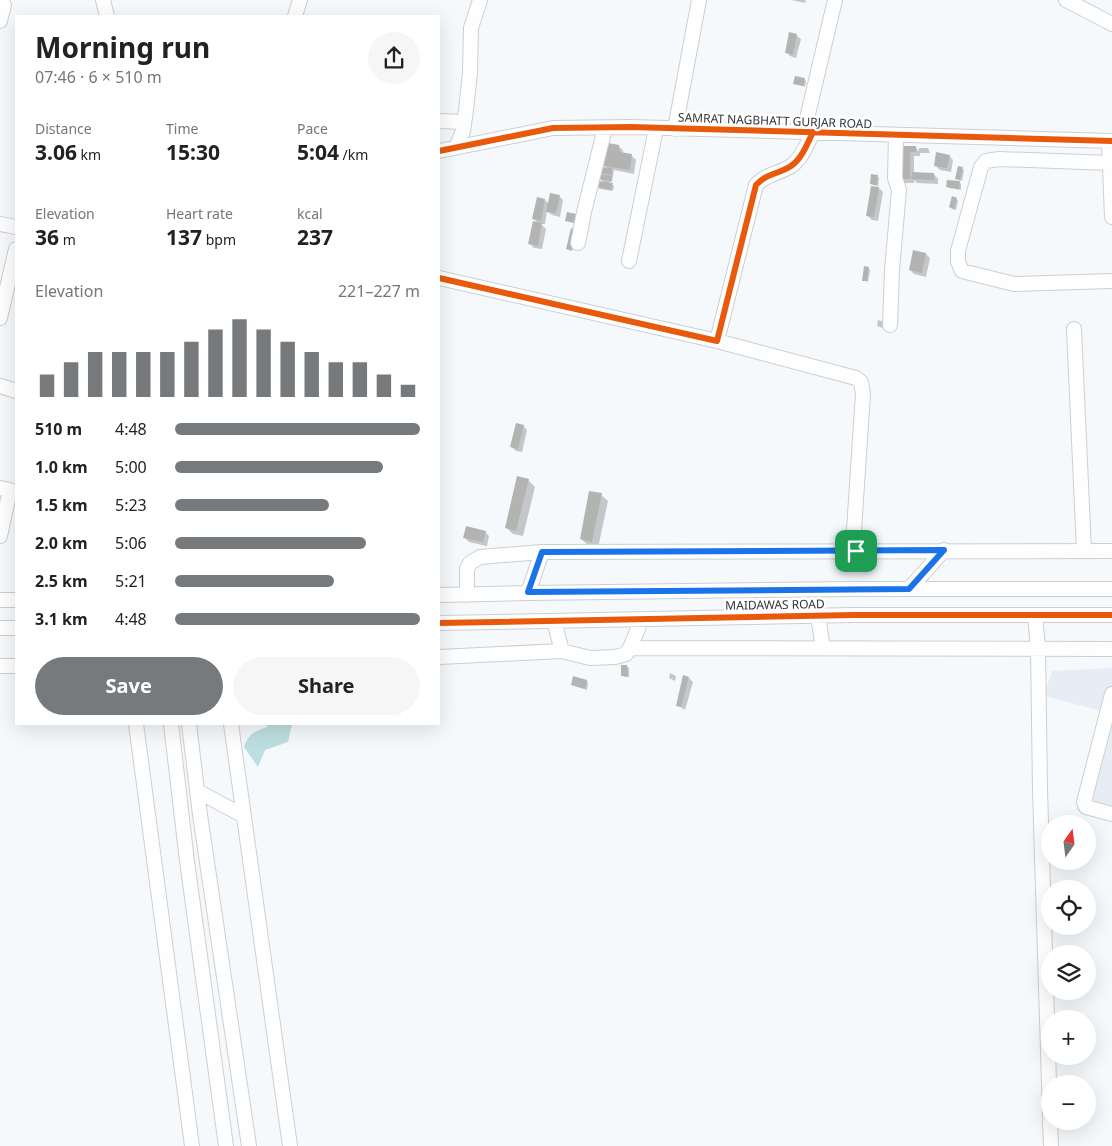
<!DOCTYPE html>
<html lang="en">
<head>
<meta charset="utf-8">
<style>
	:root { --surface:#fff; --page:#f6f6f6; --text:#222; --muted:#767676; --accent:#777a7d }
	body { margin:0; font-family:"Noto Sans",sans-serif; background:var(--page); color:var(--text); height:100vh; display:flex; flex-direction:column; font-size:19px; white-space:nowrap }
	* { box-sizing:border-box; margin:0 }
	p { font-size:16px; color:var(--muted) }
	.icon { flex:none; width:28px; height:28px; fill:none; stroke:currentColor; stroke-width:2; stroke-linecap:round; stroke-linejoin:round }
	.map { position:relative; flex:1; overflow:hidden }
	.details { position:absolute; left:15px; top:15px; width:425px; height:710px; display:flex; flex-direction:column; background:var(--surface); border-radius:0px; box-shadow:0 5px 20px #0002 }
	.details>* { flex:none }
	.needle { width:32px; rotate:14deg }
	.fabs { position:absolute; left:1041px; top:815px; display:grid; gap:10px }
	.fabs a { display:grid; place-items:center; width:55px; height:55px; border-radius:50%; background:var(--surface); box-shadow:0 5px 20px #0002; font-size:25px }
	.pin { position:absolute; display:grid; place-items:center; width:42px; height:42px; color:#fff; margin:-21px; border-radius:10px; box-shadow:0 2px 8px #0006 }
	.round { display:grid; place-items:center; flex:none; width:52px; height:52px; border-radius:26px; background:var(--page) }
	.head { display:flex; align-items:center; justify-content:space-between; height:85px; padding:0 20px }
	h1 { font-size:28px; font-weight:700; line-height:38px }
	.metrics { display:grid; grid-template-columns:repeat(3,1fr); gap:8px; height:85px; padding:5px 20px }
	.metrics div { display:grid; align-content:center }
	.metrics b { font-size:21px; font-weight:700 }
	.metrics small { font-size:14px; font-weight:400 }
	.metrics p { font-size:14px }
	.chart { height:140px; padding:10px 20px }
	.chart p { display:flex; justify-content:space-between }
	.chart svg { width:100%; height:90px; margin-top:5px; stroke:var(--accent); stroke-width:6 }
	.primary-button { display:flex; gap:10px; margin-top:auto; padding:10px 20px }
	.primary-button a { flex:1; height:58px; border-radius:30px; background:var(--accent); color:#fff; font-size:20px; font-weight:700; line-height:58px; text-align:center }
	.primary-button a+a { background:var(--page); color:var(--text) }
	ul { padding:0 20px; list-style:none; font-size:16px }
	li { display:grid; grid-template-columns:80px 60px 1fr; align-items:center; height:38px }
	li i { height:12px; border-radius:6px; background:var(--accent) }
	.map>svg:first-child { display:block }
</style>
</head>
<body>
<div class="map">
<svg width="1112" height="1146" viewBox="0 0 1112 1146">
	<rect width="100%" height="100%" fill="#f6f9fc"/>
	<!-- built -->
	<path fill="#e6edf5" d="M 1112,668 L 1112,820 L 1076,810 L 1101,711 L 1044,696 L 1052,671 Z"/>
	<!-- water -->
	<path fill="#bddee0" d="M 268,724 L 292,724 L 288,742 L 265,750 L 258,767 L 244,747 C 249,733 254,732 267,727 Z"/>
	<!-- shadow -->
	<path fill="#0003" d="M 791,0 L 806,0 L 805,3 Z
		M 796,35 L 801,39 L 796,58 L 790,56 L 786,52 Z
		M 804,79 L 806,81 L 805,87 L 794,83 Z
		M 618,146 L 623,150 L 623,154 L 632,156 L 636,160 L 634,174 L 614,170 L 612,182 L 609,182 L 614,186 L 613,191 L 600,189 L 598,187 L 604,183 L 600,179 L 602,168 L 608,169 L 604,165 Z
		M 898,147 L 915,147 L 919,151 L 919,148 L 928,148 L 930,153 L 920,153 L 920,156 L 914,156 L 914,174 L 934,174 L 938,179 L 938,184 L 917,183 L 914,180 L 914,183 L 902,183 Z
		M 949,156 L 953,160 L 951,172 L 940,170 L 935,165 Z
		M 959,167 L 964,170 L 962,181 L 956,179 Z
		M 877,176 L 879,178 L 878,186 L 873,185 L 871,184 Z
		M 960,183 L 961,184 L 961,190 L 949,188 L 948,187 Z
		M 879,188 L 883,192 L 878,221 L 872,220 L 868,216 Z
		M 559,196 L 563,200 L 560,217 L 552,215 L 547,211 L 545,224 L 541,224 L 546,229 L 542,249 L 534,248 L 529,243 L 539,224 L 534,219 L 545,200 L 549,204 Z
		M 956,199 L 958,201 L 956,210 L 952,209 L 950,207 Z
		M 926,254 L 930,258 L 926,277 L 914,274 L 910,270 Z
		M 868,268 L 870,270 L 868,282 L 863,280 Z
		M 878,320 L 888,323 L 889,329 L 879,327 L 877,325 Z
		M 523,426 L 527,430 L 522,452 L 516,451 L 512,447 Z
		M 528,480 L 535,487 L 523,536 L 513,534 L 506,527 Z
		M 601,495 L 608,501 L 598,548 L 588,545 L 581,539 Z
		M 485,532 L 489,536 L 487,546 L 469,542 L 465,538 Z
		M 627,666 L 629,668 L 629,677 L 624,677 L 623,676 Z
		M 670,673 L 676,676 L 675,681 L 669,678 Z
		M 689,678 L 693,682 L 685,710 L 677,705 Z
		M 587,681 L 588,683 L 587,690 L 572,685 Z"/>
	<!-- building -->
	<path fill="#b3b3b2" d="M 789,32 L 797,34 L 793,54 L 785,53 Z
		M 795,76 L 805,78 L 803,86 L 793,84 Z
		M 608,143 L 619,145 L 620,152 L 632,154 L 630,170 L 603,166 Z
		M 897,146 L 916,146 L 916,152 L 910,152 L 910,179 L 897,179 Z
		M 936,152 L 950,155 L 947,168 L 934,166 Z
		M 958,166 L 963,167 L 960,180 L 955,179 Z
		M 601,167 L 612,168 L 612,175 L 600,173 Z
		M 912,172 L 934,173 L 934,180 L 911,179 Z
		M 599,174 L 612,176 L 611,181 L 599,179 Z
		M 871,174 L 878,175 L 877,185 L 870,184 Z
		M 947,180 L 960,181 L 959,189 L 946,187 Z
		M 598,181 L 613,183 L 611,190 L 597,187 Z
		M 871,186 L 879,187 L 874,217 L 866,216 Z
		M 550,193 L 560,195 L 556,213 L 546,212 Z
		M 952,196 L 957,198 L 954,209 L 949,207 Z
		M 537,197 L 545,199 L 541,221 L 532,219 Z
		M 567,212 L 576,214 L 574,223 L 565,221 Z
		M 533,221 L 542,223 L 538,246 L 528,244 Z
		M 571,228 L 576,230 L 572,251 L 566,249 Z
		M 913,250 L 926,253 L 922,273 L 909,270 Z
		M 864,266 L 869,267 L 867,281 L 862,281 Z
		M 516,423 L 524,425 L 518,449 L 510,447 Z
		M 517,476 L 529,479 L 516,531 L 505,528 Z
		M 589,491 L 602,493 L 592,542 L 580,539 Z
		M 466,526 L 486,531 L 483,542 L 463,538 Z
		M 621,665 L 627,665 L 628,676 L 621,676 Z
		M 683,675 L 689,677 L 681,707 L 676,706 Z
		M 573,676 L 587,680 L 585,689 L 571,685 Z"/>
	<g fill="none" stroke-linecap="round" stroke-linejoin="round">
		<defs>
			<path id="minor" d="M 103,0 L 107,16
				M 1066,0 L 1112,24
				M 295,16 L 300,0
				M 0,21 L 4,5
				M 439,121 L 464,122
				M 675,129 L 699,0
				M 804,131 L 835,0
				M 1109,141 L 1112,217
				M 456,147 L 463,131 L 466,110 L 470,73 L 471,28 L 480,0
				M 439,151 L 553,128 L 631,127 L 1112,141
				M 1110,163 L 999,159 L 986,161 L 981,167 L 958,251 L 958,262 L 962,271 L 1014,284 L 1112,281
				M 0,224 L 16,227
				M 578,243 L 584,212 L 605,128
				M 629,261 L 656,129
				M 439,278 L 717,341 L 756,185 C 767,173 779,174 791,166 C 802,159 808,142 813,132
				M 0,318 L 16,249
				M 890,325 L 892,270 L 899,190 L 895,178 L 896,136
				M 1074,329 L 1084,551
				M 717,341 L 856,378 L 861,382 L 863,394 L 854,530 L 856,551
				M 0,386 L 16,391
				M 0,488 L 10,490 L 0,536
				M 909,589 L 944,550
				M 528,593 L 542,552
				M 439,595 L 528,593 L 853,589 L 1112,589
				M 467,595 L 467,569 L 470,563 L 480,557 L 542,552 L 1112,551
				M 0,600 L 16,600
				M 1035,615 L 1038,648 L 1040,790 L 1050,1116
				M 818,616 L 823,648
				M 554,621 L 562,651
				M 439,623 L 854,615 L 1112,615
				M 0,628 L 16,628
				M 630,648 L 642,619
				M 439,657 L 562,651 L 590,658 L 615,657 L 626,654 L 630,648 L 1112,649
				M 0,666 L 16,666
				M 1112,694 L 1084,802 L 1086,807 L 1112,814
				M 136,724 L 192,1146
				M 171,724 L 187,861 L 226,1146
				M 189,724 L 200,815 L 249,1146
				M 231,724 L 290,1146
				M 197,791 L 244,816
				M 1050,1121 L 1051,1146"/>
		</defs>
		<!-- minor casing -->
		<use href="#minor" stroke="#cccfd2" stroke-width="16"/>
		<!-- minor -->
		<use href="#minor" stroke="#fefeff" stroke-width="14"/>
		<defs>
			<path id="cycleway" d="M 439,151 L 553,128 L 631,127 L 1112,141
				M 439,278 L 717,341 L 756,185 C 767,173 779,174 791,166 C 802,159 808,142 813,132
				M 439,623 L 854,615 L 1112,615"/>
		</defs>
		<!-- cycleway casing -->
		<use href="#cycleway" stroke="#fff" stroke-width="9"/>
		<!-- cycleway -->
		<use href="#cycleway" stroke="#e8590c" stroke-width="6"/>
	</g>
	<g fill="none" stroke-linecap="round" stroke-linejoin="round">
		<defs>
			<path id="route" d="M 944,550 L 909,589 L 528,592 L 542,552 Z"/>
		</defs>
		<!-- route casing -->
		<use href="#route" stroke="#fff" stroke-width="10"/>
		<!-- route -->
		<use href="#route" stroke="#1a73e8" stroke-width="6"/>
	</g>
	<g text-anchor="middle" stroke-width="5" stroke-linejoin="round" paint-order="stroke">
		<!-- street labels -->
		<g font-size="12" fill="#323539" stroke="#fff">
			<text transform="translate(775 121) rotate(2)" y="4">SAMRAT NAGBHATT GURJAR ROAD</text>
			<text transform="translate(775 605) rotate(-1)" y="4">MAIDAWAS ROAD</text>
		</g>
	</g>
</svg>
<div class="fabs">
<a><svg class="needle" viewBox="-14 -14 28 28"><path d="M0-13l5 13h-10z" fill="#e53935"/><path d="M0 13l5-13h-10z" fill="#767676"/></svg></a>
<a><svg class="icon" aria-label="locate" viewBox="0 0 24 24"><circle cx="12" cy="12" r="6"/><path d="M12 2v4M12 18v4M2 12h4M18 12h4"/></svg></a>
<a><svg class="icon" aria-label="layers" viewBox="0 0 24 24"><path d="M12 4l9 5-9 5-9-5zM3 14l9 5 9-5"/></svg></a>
<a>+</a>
<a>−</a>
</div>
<div class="pin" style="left:856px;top:551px;background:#1e9e55"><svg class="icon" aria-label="arrive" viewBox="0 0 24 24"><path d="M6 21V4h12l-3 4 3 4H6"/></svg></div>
<section class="details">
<div class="head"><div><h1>Morning run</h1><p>07:46 · 6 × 510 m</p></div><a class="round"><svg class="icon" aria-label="share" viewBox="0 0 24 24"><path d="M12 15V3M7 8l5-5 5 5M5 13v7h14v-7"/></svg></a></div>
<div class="metrics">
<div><p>Distance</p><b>3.06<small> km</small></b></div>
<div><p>Time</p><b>15:30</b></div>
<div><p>Pace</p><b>5:04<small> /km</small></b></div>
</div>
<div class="metrics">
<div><p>Elevation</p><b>36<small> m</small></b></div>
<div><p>Heart rate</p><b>137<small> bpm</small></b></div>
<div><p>kcal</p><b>237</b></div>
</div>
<div class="chart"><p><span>Elevation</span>221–227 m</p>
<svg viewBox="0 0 160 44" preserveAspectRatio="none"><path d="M5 44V33M15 44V27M25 44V22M35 44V22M45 44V22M55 44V22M65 44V17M75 44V11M85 44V6M95 44V11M105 44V17M115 44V22M125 44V27M135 44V27M145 44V33M155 44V38"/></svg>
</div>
<ul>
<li><b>510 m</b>4:48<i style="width:100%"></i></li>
<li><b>1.0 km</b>5:00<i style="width:85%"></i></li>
<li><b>1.5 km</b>5:23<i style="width:63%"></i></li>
<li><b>2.0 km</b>5:06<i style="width:78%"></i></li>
<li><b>2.5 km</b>5:21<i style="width:65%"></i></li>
<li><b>3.1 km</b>4:48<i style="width:100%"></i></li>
</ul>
<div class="primary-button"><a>Save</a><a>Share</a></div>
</section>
</div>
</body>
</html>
